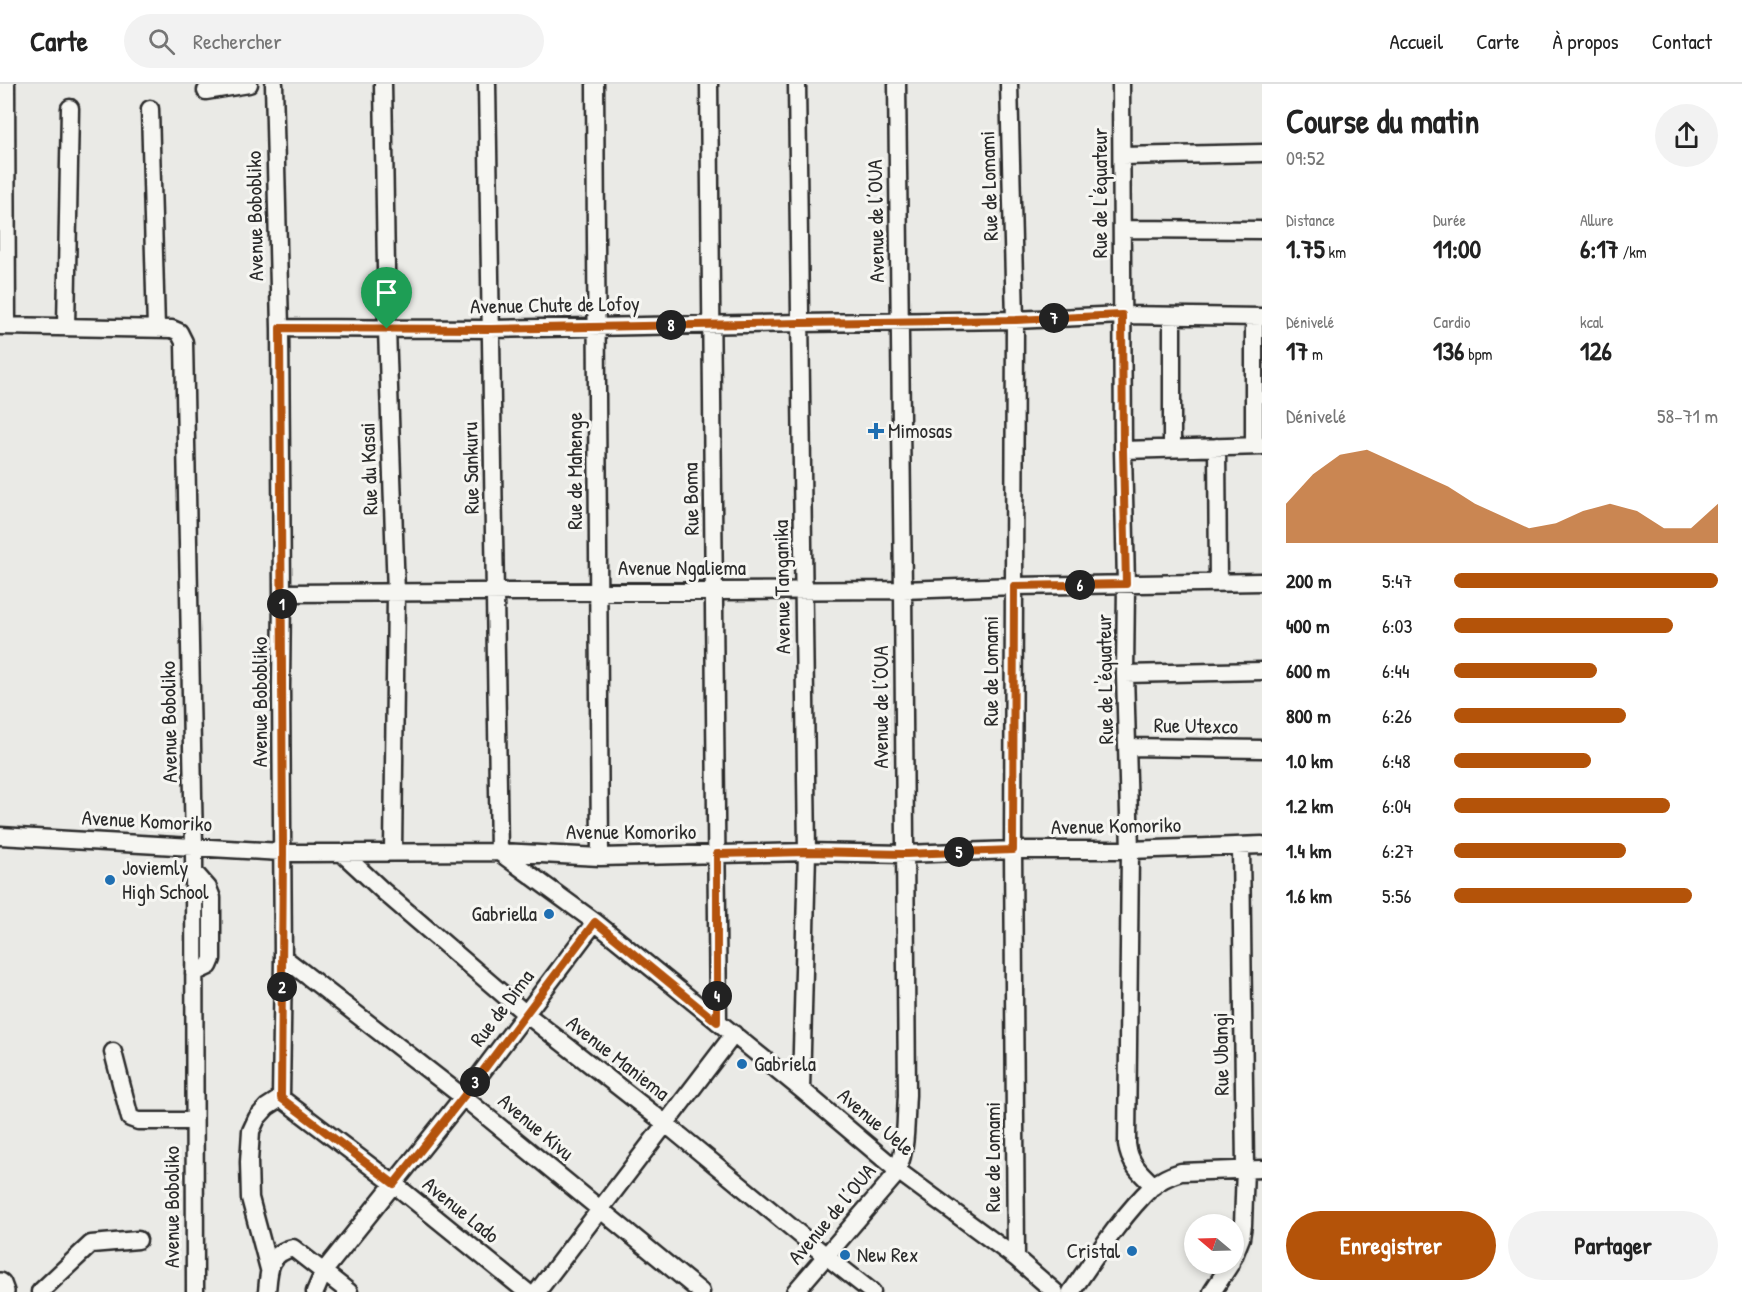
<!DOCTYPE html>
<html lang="fr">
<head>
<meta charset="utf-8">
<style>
	:root { --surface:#fff; --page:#f2f2f2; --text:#222; --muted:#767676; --line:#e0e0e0; --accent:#b45309 }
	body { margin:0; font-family:"Patrick Hand",sans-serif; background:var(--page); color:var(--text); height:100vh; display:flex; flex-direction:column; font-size:22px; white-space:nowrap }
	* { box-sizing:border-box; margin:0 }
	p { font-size:20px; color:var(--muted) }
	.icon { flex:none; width:33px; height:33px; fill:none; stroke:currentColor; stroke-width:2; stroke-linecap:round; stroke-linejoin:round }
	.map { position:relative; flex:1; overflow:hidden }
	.drawer { display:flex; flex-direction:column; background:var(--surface); width:480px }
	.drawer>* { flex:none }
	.needle { width:39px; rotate:289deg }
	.tools { position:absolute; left:1184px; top:1130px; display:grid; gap:12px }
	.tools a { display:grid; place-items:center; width:60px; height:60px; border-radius:50%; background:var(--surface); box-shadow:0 3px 9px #0003; font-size:30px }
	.pin { position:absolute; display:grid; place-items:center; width:51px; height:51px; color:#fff; margin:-62px -26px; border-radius:50% 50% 50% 0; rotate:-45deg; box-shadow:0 0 6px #0007 }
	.pin .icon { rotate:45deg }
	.km { position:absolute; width:30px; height:30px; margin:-15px; border-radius:50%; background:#222; color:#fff; font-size:16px; line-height:30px; text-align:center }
	.round { display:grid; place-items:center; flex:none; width:63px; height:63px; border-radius:32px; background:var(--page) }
	.headline { display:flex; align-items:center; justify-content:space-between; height:102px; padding:0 24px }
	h1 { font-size:33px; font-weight:700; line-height:45px }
	.metrics { display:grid; grid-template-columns:repeat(3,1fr); gap:9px; height:102px; padding:6px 24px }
	.metrics div { display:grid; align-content:center }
	.metrics b { font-size:26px; font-weight:700 }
	.metrics small { font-size:16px; font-weight:400 }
	.metrics p { font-size:16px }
	.chart { height:168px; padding:12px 24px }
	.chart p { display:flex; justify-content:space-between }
	.chart svg { width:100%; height:108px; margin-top:6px; fill:var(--accent); opacity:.7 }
	.primary-button { display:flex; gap:12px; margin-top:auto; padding:12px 24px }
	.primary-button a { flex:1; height:69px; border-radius:36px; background:var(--accent); color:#fff; font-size:24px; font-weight:700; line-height:69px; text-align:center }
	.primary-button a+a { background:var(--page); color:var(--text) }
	ul { padding:0 24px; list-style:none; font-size:20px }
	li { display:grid; grid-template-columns:96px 72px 1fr; align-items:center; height:45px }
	li i { height:15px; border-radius:8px; background:var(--accent) }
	header { display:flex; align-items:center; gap:36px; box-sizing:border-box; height:84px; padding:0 30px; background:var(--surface); border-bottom:2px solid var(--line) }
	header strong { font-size:28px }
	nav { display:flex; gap:33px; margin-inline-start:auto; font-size:21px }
	.search { width:420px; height:54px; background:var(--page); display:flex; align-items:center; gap:15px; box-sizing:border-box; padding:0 21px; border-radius:33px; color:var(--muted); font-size:22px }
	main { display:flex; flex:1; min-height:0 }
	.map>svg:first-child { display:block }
</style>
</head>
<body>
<header>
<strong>Carte</strong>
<div class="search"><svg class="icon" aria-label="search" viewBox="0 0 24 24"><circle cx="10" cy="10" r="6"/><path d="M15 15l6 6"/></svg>Rechercher</div>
<nav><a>Accueil</a><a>Carte</a><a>À propos</a><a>Contact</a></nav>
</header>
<main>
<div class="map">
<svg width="1262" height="1208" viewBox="0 0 1262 1208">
	<rect width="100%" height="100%" fill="#eaeae6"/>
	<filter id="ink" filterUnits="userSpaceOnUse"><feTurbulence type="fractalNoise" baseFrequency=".0167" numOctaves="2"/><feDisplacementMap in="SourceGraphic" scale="12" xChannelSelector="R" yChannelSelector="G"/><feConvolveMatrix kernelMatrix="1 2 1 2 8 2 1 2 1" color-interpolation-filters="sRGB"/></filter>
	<g filter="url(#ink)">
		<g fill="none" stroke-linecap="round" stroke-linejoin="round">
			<defs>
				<path id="minor" d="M 6,0 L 7,242
					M 383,0 L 387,245 L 396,509 L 393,768
					M 487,0 L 499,768 L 595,838 L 801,1005 L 898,1087 L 1016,1174 L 1055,1208
					M 595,0 L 600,773
					M 709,0 L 718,938
					M 797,0 L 807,768 L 801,1005
					M 1009,0 L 1015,236 L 1013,766 L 1016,1174
					M 1121,0 L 1123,366 L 1126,500 L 1125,590 L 1130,766 L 1127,1060 C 1129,1079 1140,1089 1154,1102
					M 206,7 L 249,0
					M 150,25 L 156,244
					M 1122,72 L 1262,69
					M 1123,145 L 1262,146
					M 1254,233 L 1254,362
					M 0,242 L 172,245 L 179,248 L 184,258 L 194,762 L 195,1208
					M 66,243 L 70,24
					M 280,244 L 491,245 L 801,239 L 1015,236 L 1122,231 L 1262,233
					M 1217,363 L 1218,499
					M 1172,364 L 1172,232
					M 1123,366 L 1262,362
					M 282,509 L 903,506 L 1015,502 L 1262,498
					M 1125,590 L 1262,587
					M 1128,663 L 1262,665
					M 0,752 L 298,769 L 499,768 L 600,773 L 807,768 L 905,770 L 1013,766 L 1130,766 L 1262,761
					M 342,769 L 383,807 L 526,930 L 666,1040 L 826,1172 L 872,1208
					M 194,788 L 208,804 L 212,814 L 212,875 L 209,882 L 194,889
					M 283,873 L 463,1013 L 701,1208
					M 113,968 L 130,1034 L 138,1037 L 194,1037
					M 281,1014 L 394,1100 L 527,1208
					M 1233,1174 L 1241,1154 L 1243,1141 L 1245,1084 L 1241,763
					M 269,1185 L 250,1114 L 249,1078 L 251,1047 L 257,1034 L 267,1023 L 281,1014 L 283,873 L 281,603 L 282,509 L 280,244 L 274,0
					M 40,1208 L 91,1160 L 138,1156
					M 267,1208 C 269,1186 268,1170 293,1164 L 349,1208
					M 315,1208 L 324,1187 L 463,1013 L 595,838
					M 537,1208 L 734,950
					M 795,1208 L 893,1094 C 908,1071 905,1037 907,1011 L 903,506 L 897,0
					M 1071,1208 C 1095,1174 1122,1131 1152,1103 C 1160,1096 1171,1091 1181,1088 L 1262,1085
					M 1212,1208 L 1231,1179"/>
				<path id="major" d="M 0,1200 L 3,1208"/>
			</defs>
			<!-- minor casing -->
			<use href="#minor" stroke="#2b2b2b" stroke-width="21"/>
			<!-- major casing -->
			<use href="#major" stroke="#2b2b2b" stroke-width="26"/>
			<!-- minor -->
			<use href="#minor" stroke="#f6f6f2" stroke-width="16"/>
			<!-- major -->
			<use href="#major" stroke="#f6f6f2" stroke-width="21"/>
		</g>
	</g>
	<g fill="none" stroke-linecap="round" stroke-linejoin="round" filter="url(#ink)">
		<defs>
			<path id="route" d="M 1122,231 L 1123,366 L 1126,500 L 1014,502 L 1013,766 L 905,770 L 807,768 L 717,770 L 717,938 L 595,838 L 464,1012 L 394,1100 L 281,1014 L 283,768 L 280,244 L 491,245 L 801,239 L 1016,236 Z"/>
		</defs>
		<!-- route casing -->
		<use href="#route" stroke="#fff" stroke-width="12"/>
		<!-- route -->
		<use href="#route" stroke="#b45309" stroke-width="8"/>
	</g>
	<!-- markers -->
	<g fill="#1f6fb2" stroke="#f6f6f2" stroke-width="2">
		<path d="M873 338h6v6h6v6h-6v6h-6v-6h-6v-6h6z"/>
		<circle cx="110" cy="796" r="6"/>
		<circle cx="549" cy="830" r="6"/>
		<circle cx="742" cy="980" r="6"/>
		<circle cx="1132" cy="1167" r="6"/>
		<circle cx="845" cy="1171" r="6"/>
	</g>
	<g text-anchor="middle" stroke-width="6" stroke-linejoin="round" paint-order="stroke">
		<!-- street labels -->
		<g font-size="21" fill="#2b2b2b" stroke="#f6f6f2">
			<text transform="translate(989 102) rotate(-92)" y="7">Rue de Lomami</text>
			<text transform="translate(1100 109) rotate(-90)" y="7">Rue de L'équateur</text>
			<text transform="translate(255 132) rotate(-91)" y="7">Avenue Bobobliko</text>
			<text transform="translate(876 137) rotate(-91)" y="7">Avenue de l’OUA</text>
			<text transform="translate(555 221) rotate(-1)" y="7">Avenue Chute de Lofoy</text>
			<text transform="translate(471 384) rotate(-91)" y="7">Rue Sankuru</text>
			<text transform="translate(369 385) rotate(-92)" y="7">Rue du Kasai</text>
			<text transform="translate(575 387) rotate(-90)" y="7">Rue de Mahenge</text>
			<text transform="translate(691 415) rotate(-91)" y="7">Rue Boma</text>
			<text x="682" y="491">Avenue Ngaliema</text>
			<text transform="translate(782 503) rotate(-91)" y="7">Avenue Tanganika</text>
			<text transform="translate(991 587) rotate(-90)" y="7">Rue de Lomami</text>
			<text transform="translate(1105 595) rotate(-91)" y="7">Rue de L'équateur</text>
			<text transform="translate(260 618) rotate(-90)" y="7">Avenue Bobobliko</text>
			<text transform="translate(881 623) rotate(-90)" y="7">Avenue de l’OUA</text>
			<text transform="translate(169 638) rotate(-91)" y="7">Avenue Boboliko</text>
			<text transform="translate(1196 642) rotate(1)" y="7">Rue Utexco</text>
			<text transform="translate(147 737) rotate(3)" y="7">Avenue Komoriko</text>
			<text transform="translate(1116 742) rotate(-1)" y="7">Avenue Komoriko</text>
			<text x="631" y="755">Avenue Komoriko</text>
			<text transform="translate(502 924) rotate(-53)" y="7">Rue de Dima</text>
			<text transform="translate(1221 970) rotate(-91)" y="7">Rue Ubangi</text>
			<text transform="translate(618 974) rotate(38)" y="7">Avenue Maniema</text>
			<text transform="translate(876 1038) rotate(40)" y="7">Avenue Uele</text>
			<text transform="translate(536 1043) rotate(40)" y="7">Avenue Kivu</text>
			<text transform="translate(993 1073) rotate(-90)" y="7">Rue de Lomami</text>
			<text transform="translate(172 1123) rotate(-90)" y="7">Avenue Boboliko</text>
			<text transform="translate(461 1126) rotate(39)" y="7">Avenue Lado</text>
			<text transform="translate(832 1130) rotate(-50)" y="7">Avenue de l’OUA</text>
		</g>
		<!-- poi labels -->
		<g font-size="21" fill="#2b2b2b" stroke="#f6f6f2" text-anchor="start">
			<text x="888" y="354">Mimosas</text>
			<text x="122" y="791">Joviemly<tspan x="122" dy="24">High School</tspan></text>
			<text x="537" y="837" text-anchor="end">Gabriella</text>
			<text x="754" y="987">Gabriela</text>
			<text x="1120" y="1174" text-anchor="end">Cristal</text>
			<text x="857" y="1178">New Rex</text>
		</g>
	</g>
</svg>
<div class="tools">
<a><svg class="needle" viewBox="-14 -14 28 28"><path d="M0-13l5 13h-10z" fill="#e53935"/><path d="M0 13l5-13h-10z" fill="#767676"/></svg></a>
</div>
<div class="pin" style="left:387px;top:245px;background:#1e9e55"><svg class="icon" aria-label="arrive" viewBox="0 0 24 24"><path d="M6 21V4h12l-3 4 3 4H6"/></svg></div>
<b class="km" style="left:282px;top:520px">1</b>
<b class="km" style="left:282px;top:903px">2</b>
<b class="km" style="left:475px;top:998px">3</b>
<b class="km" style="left:717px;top:912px">4</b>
<b class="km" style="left:959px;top:768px">5</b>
<b class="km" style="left:1080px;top:501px">6</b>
<b class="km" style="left:1054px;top:234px">7</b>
<b class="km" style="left:671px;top:241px">8</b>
</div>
<section class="drawer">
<div class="headline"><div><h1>Course du matin</h1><p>09:52</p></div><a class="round"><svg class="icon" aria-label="share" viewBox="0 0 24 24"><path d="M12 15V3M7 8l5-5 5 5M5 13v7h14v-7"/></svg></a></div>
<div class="metrics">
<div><p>Distance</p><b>1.75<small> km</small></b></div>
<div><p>Durée</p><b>11:00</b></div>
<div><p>Allure</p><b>6:17<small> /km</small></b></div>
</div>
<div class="metrics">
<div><p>Dénivelé</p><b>17<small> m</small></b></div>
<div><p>Cardio</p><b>136<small> bpm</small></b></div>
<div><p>kcal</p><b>126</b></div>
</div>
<div class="chart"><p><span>Dénivelé</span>58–71 m</p>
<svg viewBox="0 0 160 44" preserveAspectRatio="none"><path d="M0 44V28L10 16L20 8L30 6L40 11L50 16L60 21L70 28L80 33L90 38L100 36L110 31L120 28L130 31L140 38L150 38L160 28V44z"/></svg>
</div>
<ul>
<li><b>200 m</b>5:47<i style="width:100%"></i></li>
<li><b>400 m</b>6:03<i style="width:83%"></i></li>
<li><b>600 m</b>6:44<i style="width:54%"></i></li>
<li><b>800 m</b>6:26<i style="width:65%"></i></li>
<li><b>1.0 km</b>6:48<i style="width:52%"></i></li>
<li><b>1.2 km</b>6:04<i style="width:82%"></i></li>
<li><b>1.4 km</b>6:27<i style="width:65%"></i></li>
<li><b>1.6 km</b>5:56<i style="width:90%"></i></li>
</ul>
<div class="primary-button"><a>Enregistrer</a><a>Partager</a></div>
</section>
</main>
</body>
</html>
